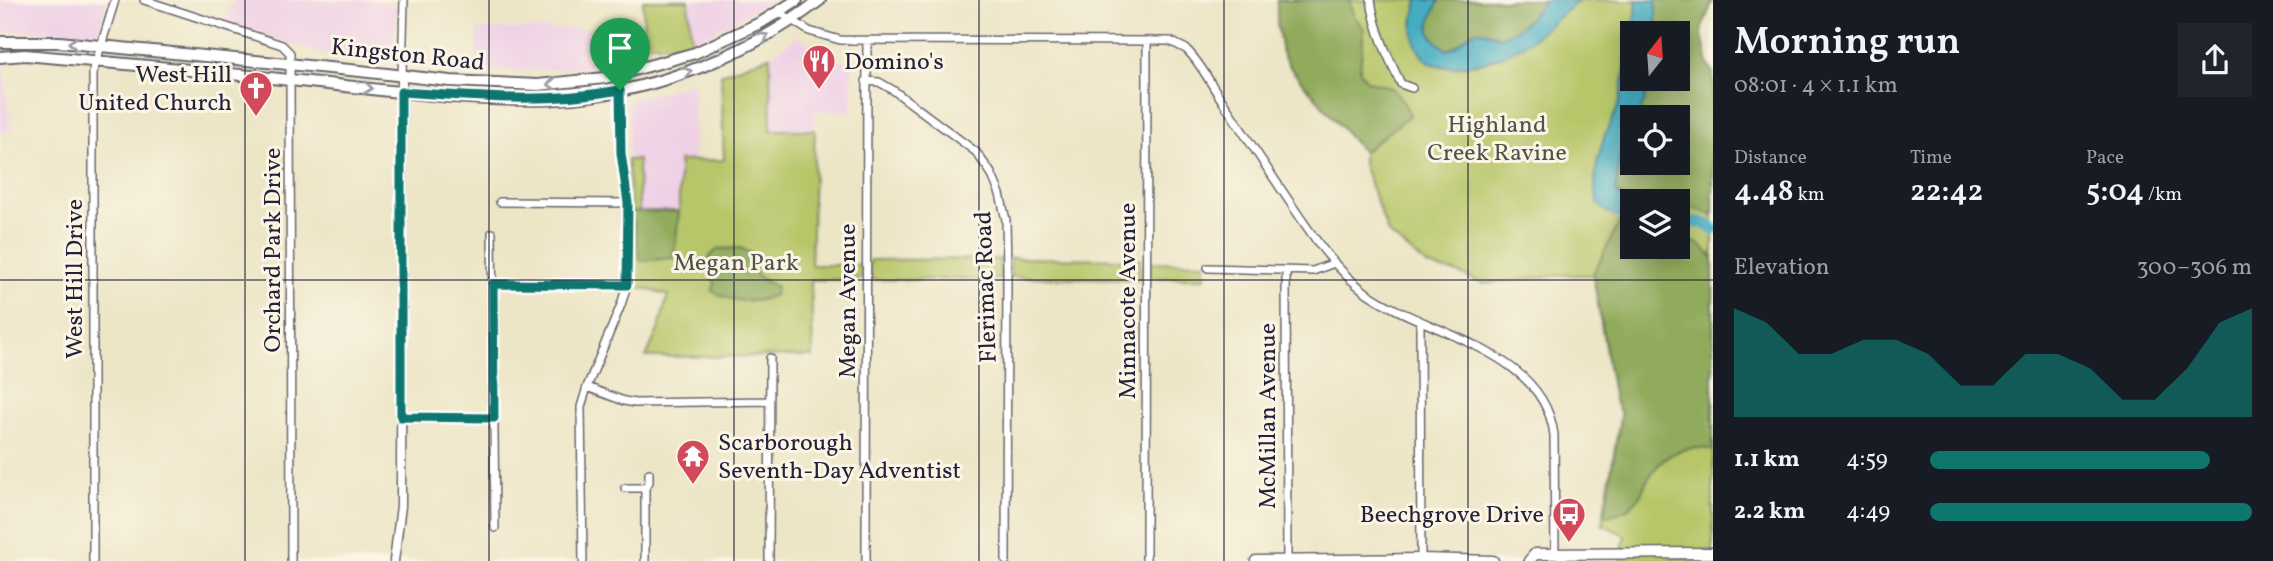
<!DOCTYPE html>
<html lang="en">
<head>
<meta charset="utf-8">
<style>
	:root { --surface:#171b24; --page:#20242c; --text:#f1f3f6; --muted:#9ea1a6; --accent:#0f766e }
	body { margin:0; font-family:Vollkorn,serif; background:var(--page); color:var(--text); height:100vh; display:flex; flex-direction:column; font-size:26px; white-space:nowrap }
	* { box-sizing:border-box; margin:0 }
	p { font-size:23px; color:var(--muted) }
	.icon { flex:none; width:38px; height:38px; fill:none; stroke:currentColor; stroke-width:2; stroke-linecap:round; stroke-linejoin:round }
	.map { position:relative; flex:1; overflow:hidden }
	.sheet { display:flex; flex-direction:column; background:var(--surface); width:560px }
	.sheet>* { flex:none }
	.needle { width:46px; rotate:17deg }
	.buttons { position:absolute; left:1620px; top:21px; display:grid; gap:14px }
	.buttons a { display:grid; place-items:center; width:70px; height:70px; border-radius:0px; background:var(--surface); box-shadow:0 4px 18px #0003; font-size:35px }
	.pin { position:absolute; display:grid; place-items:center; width:60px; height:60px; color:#fff; margin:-72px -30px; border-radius:50% 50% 50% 0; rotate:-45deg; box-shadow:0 0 7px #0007 }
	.pin .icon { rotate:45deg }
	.round { display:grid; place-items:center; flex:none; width:74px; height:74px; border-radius:0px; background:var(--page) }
	.overview { display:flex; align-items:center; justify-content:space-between; height:119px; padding:0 21px }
	h1 { font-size:38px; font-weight:600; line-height:52px }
	.metrics { display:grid; grid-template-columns:repeat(3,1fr); gap:10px; height:119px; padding:7px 21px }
	.metrics div { display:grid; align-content:center }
	.metrics b { font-size:30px; font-weight:600 }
	.metrics small { font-size:19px; font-weight:400 }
	.metrics p { font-size:19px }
	.chart { height:196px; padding:14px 21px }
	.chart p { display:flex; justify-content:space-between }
	.chart svg { width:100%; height:126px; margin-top:7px; fill:var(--accent); opacity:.7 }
	ul { padding:0 21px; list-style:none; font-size:23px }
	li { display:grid; grid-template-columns:112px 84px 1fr; align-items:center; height:52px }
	li i { height:18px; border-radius:9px; background:var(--accent) }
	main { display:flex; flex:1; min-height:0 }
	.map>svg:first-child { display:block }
</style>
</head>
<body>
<main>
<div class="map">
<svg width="1713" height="561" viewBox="0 0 1713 561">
	<rect width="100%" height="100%" fill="#fcf5e5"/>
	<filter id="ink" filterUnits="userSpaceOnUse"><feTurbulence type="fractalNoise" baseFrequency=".0143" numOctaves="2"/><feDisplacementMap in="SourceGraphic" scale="14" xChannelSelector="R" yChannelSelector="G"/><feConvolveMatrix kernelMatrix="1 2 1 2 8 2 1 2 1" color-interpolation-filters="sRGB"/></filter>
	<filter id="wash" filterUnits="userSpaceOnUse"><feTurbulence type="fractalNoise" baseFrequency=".00686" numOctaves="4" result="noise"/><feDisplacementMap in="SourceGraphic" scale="28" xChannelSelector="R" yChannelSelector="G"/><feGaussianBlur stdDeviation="1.57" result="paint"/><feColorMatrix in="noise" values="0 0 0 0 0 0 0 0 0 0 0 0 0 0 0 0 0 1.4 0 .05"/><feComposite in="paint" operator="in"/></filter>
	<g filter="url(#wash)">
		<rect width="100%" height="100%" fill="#ece5c6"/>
		<!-- built -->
		<path fill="#efd0e6" d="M 0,0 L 107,0 L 97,36 L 51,32 L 0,31 Z
			M 233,0 L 377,0 L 396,6 L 393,63 L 336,59 L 225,21 Z
			M 688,0 L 772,0 L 692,44 Z
			M 477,29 L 623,29 L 623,63 L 578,69 L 513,71 L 477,68 Z
			M 798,36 L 830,58 L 852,62 L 852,112 L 815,111 L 815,130 L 771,130 L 770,56 Z
			M 0,65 L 3,65 L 11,131 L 0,132 Z
			M 694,83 L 694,159 L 679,161 L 679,211 L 639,212 L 638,160 L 629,160 L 629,100 Z"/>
		<!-- green -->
		<path fill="#b7c669" stroke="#6c7452" stroke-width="2" fill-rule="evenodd" d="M 643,0 L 688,0 L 692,44 L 644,44 Z
			M 1277,0 L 1713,0 L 1701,30 L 1708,65 L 1713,73 L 1713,561 L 1620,561 L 1625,535 L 1602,524 L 1621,413 L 1614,400 L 1593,275 L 1563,275 L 1484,284 L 1458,273 L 1428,266 L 1388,233 L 1363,164 L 1363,152 L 1292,70 L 1282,53 L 1277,22 ZM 1633,33 L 1678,33 L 1678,79 L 1633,79 ZM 1633,117 L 1678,117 L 1678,163 L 1633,163 ZM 1633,201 L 1678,201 L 1678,247 L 1633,247 Z
			M 770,56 L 771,130 L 815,130 L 811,265 L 861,265 L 861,279 L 811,280 L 813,356 L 646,357 L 658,330 L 668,295 L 631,285 L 632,212 L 627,160 L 638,160 L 639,212 L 679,211 L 679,161 L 724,160 L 721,74 Z
			M 1010,258 L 1140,259 L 1140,279 L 1010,277 Z
			M 1000,259 L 1000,279 L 870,280 L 870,260 Z
			M 1150,262 L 1205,263 L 1205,278 L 1150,278 Z"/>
		<!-- forest -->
		<path fill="#91ab5d" stroke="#5a664c" stroke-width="2" d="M 1277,0 L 1349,0 L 1354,16 L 1364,29 L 1360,71 L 1367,81 C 1393,85 1399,91 1410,115 L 1363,152 L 1292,70 L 1282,53 L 1277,22 Z
			M 1439,0 L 1544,0 C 1533,17 1518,31 1499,37 C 1465,20 1471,42 1447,50 C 1422,32 1428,25 1439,0 Z
			M 1656,0 L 1713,0 L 1701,30 L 1708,65 L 1713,73 L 1713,215 L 1690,207 L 1678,206 L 1678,201 C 1658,201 1628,207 1616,191 L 1619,159 L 1633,124 L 1633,163 L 1678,163 L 1678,117 L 1637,117 L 1645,100 L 1643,79 L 1678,79 L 1678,33 L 1656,33 Z
			M 679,211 L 674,258 L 640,261 L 632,212 Z
			M 1621,219 L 1633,221 L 1633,247 L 1678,247 L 1678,236 L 1699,244 L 1713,257 L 1713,450 C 1684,443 1663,454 1648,479 C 1644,486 1640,498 1634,503 C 1627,511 1614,515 1604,516 L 1621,413 L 1614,400 L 1593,274 Z
			M 741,248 L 754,255 C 754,259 753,263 754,267 C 754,279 768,281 776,287 L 774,295 C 754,305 731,302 712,291 L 715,284 L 708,266 L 710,256 L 718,249 Z"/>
		<!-- water -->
		<path fill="#44adc3" stroke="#33687f" stroke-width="2" d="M 1418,0 L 1439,0 C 1428,25 1422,33 1447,50 C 1471,42 1465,20 1499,37 C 1518,31 1533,17 1544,0 L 1581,0 C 1559,14 1542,34 1520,47 C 1499,60 1442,78 1423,57 C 1409,41 1412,19 1418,0 Z
			M 1636,0 L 1656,0 L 1656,33 L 1633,33 L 1633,79 L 1643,79 L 1645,100 L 1637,117 L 1633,117 L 1633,124 L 1619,159 L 1616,191 L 1621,198 L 1632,202 L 1621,219 C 1612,215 1604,212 1599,204 C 1589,187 1600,147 1607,130 C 1610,122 1616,114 1618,106 C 1624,86 1625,67 1628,47 C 1630,32 1638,15 1636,0 Z"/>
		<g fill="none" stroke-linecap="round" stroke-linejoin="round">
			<!-- river -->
			<path stroke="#44adc3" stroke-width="12" d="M 1610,205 L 1621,214 L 1633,217
				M 1678,221 L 1703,223 L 1713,229"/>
		</g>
	</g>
	<g filter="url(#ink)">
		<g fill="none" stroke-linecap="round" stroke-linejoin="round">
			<defs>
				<path id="minor" d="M 144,0 L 282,45 L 290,53 L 291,561
					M 1371,0 C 1375,30 1388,57 1401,84 L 1412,88
					M 779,12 L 809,31 L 840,40 L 1170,41 L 1186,49 C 1201,63 1211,85 1223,102 C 1244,133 1264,164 1285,195 C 1309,230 1332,268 1367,293 C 1428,335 1544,350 1554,435 L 1555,554
					M 402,76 L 404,0
					M 866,81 L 879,82 L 893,90 L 976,152 L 991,173 L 1000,194 L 1006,220 L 1007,269 L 1006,561
					M 500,202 L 628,203
					M 492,233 L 495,528
					M 1208,268 L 1313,271 L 1334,263
					M 1286,271 L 1287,560
					M 493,284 L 627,285
					M 1420,322 L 1421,559
					M 587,387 L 624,401 L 635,403 L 769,401
					M 401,417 L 494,418
					M 625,488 L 645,488
					M 93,561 L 93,72 L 115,0
					M 583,561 L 581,407 L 587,387 L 621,305 L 627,285 L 628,203 L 621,153 L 620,90
					M 645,561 L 645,488 L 649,482 L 649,473
					M 769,561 L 770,358
					M 866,561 L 867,41
					M 1146,561 L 1147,41"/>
				<path id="tertiary" d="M 394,561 L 401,506 L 402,76"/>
				<path id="secondary" d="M 1256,561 L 1421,559 L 1493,561
					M 1529,561 L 1535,554 L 1713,553"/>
				<path id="primary" d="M 0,42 L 59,42 L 360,71 L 450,81 L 538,85 L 605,78 L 695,53 L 762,22 L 797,0
					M 0,57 L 25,55 C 119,63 214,72 309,82 C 393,91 489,105 573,98 C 662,89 749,54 820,0"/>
			</defs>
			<!-- minor casing -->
			<use href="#minor" stroke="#69666c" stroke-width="10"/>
			<!-- tertiary casing -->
			<use href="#tertiary" stroke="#69666c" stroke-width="11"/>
			<!-- secondary casing -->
			<use href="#secondary" stroke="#69666c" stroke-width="13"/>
			<!-- primary casing -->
			<use href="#primary" stroke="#69666c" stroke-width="14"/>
			<!-- minor -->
			<use href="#minor" stroke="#fff" stroke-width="7"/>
			<!-- tertiary -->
			<use href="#tertiary" stroke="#fff" stroke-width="8"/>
			<!-- secondary -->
			<use href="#secondary" stroke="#fff" stroke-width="10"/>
			<!-- primary -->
			<use href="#primary" stroke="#fff" stroke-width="10"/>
		</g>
		<!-- one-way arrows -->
		<defs><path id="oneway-chevron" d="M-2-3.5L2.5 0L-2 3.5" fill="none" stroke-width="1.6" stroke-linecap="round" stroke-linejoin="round" transform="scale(1.75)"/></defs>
		<g stroke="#9c9ca7">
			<use href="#oneway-chevron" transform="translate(764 37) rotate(-33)"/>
			<use href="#oneway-chevron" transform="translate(73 43) rotate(-175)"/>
			<use href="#oneway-chevron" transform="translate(687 72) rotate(-19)"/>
			<use href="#oneway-chevron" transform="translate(552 84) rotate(176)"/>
			<use href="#oneway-chevron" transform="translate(368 88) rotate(6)"/>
		</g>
	</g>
	<g fill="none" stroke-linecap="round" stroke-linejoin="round" filter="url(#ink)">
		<defs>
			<path id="route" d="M 620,90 L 621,153 L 628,203 L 627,285 L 493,284 L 494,418 L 401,417 L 401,92 C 479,97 542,104 620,90 Z"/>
		</defs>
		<!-- route casing -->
		<use href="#route" stroke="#fff" stroke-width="14"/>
		<!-- route -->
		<use href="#route" stroke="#0f766e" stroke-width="9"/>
	</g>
	<!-- grid -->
	<path fill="none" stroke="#22223b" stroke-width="2" stroke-opacity="0.55" d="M 245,0 L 245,561M 489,0 L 489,561M 734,0 L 734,561M 979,0 L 979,561M 1224,0 L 1224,561M 1468,0 L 1468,561M 0,280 L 1713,280"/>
	<!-- icons -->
	<defs>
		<symbol id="restaurant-pin" viewBox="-11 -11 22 30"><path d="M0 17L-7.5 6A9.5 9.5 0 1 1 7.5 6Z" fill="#d1495b" stroke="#fcf5e5"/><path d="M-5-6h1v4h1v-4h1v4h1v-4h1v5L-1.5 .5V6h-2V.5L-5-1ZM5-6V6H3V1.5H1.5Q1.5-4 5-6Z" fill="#fff"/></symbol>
		<symbol id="church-pin" viewBox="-11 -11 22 30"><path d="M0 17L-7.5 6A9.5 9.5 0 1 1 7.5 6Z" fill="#d1495b" stroke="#fcf5e5"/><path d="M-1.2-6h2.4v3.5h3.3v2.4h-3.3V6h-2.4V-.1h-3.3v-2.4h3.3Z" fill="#fff"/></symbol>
		<symbol id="temple-pin" viewBox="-11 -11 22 30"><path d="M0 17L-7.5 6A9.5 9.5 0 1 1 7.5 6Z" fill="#d1495b" stroke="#fcf5e5"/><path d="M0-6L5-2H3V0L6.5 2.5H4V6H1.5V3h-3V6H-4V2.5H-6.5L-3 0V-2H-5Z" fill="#fff"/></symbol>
		<symbol id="bus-pin" viewBox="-11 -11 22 30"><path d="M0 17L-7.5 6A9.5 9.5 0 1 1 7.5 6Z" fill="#d1495b" stroke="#fcf5e5"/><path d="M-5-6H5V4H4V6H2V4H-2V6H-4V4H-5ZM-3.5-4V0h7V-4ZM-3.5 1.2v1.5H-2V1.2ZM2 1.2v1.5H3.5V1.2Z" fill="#fff"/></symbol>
	</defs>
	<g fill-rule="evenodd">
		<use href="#restaurant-pin" x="800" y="42" width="38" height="52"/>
		<use href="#church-pin" x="237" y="69" width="38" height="52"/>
		<use href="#temple-pin" x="674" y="437" width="38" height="52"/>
		<use href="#bus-pin" x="1550" y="495" width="38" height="52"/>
	</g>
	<g text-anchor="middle" stroke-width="6" stroke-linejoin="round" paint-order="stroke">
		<!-- street labels -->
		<g font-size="24" fill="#22223b" stroke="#fcf5e5">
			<text transform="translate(408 54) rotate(6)" y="8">Kingston Road</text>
			<text transform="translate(272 250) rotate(-90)" y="8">Orchard Park Drive</text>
			<text transform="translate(74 279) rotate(-90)" y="8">West Hill Drive</text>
			<text transform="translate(985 287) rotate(-92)" y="8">Flerimac Road</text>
			<text transform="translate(847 301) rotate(-90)" y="8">Megan Avenue</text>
			<text transform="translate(1127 301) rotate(-90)" y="8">Minnacote Avenue</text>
			<text transform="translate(1267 416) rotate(-90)" y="8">McMillan Avenue</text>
		</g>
		<!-- poi labels -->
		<g font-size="24" fill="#22223b" stroke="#fcf5e5" text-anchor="start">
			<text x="844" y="69">Domino's</text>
			<text x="232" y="82" text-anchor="end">West Hill<tspan x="232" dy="28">United Church</tspan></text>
			<text x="718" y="450">Scarborough<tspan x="718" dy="28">Seventh-Day Adventist</tspan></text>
			<text x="1544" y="522" text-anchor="end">Beechgrove Drive</text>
		</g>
		<!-- park labels -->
		<g font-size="24" fill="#4f5349" stroke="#fcf5e5">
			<text x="1497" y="132">Highland<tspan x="1497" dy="28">Creek Ravine</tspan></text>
			<text x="736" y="270">Megan Park</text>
		</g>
	</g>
</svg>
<div class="buttons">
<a><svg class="needle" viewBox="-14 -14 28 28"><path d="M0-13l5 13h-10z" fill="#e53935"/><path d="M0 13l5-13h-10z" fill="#9ea1a6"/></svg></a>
<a><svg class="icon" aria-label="locate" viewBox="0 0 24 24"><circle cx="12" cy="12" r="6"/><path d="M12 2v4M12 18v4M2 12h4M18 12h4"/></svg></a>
<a><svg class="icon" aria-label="layers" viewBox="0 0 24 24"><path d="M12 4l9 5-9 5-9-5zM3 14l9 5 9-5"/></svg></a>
</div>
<div class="pin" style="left:620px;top:90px;background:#1e9e55"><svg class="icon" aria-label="arrive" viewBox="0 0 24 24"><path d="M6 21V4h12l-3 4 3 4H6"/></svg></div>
</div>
<section class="sheet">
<div class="overview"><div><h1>Morning run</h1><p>08:01 · 4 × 1.1 km</p></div><a class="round"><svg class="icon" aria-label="share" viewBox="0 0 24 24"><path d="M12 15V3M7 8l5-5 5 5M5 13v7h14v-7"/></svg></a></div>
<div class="metrics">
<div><p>Distance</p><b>4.48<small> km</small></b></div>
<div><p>Time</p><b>22:42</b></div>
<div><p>Pace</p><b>5:04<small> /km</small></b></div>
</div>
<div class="chart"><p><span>Elevation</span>300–306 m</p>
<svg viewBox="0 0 160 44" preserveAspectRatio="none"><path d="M0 44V6L10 11L20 22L30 22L40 17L50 17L60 22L70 33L80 33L90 22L100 22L110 27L120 38L130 38L140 27L150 11L160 6V44z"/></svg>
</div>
<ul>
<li><b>1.1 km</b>4:59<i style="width:87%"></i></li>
<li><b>2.2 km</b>4:49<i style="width:100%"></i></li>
</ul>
</section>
</main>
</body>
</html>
